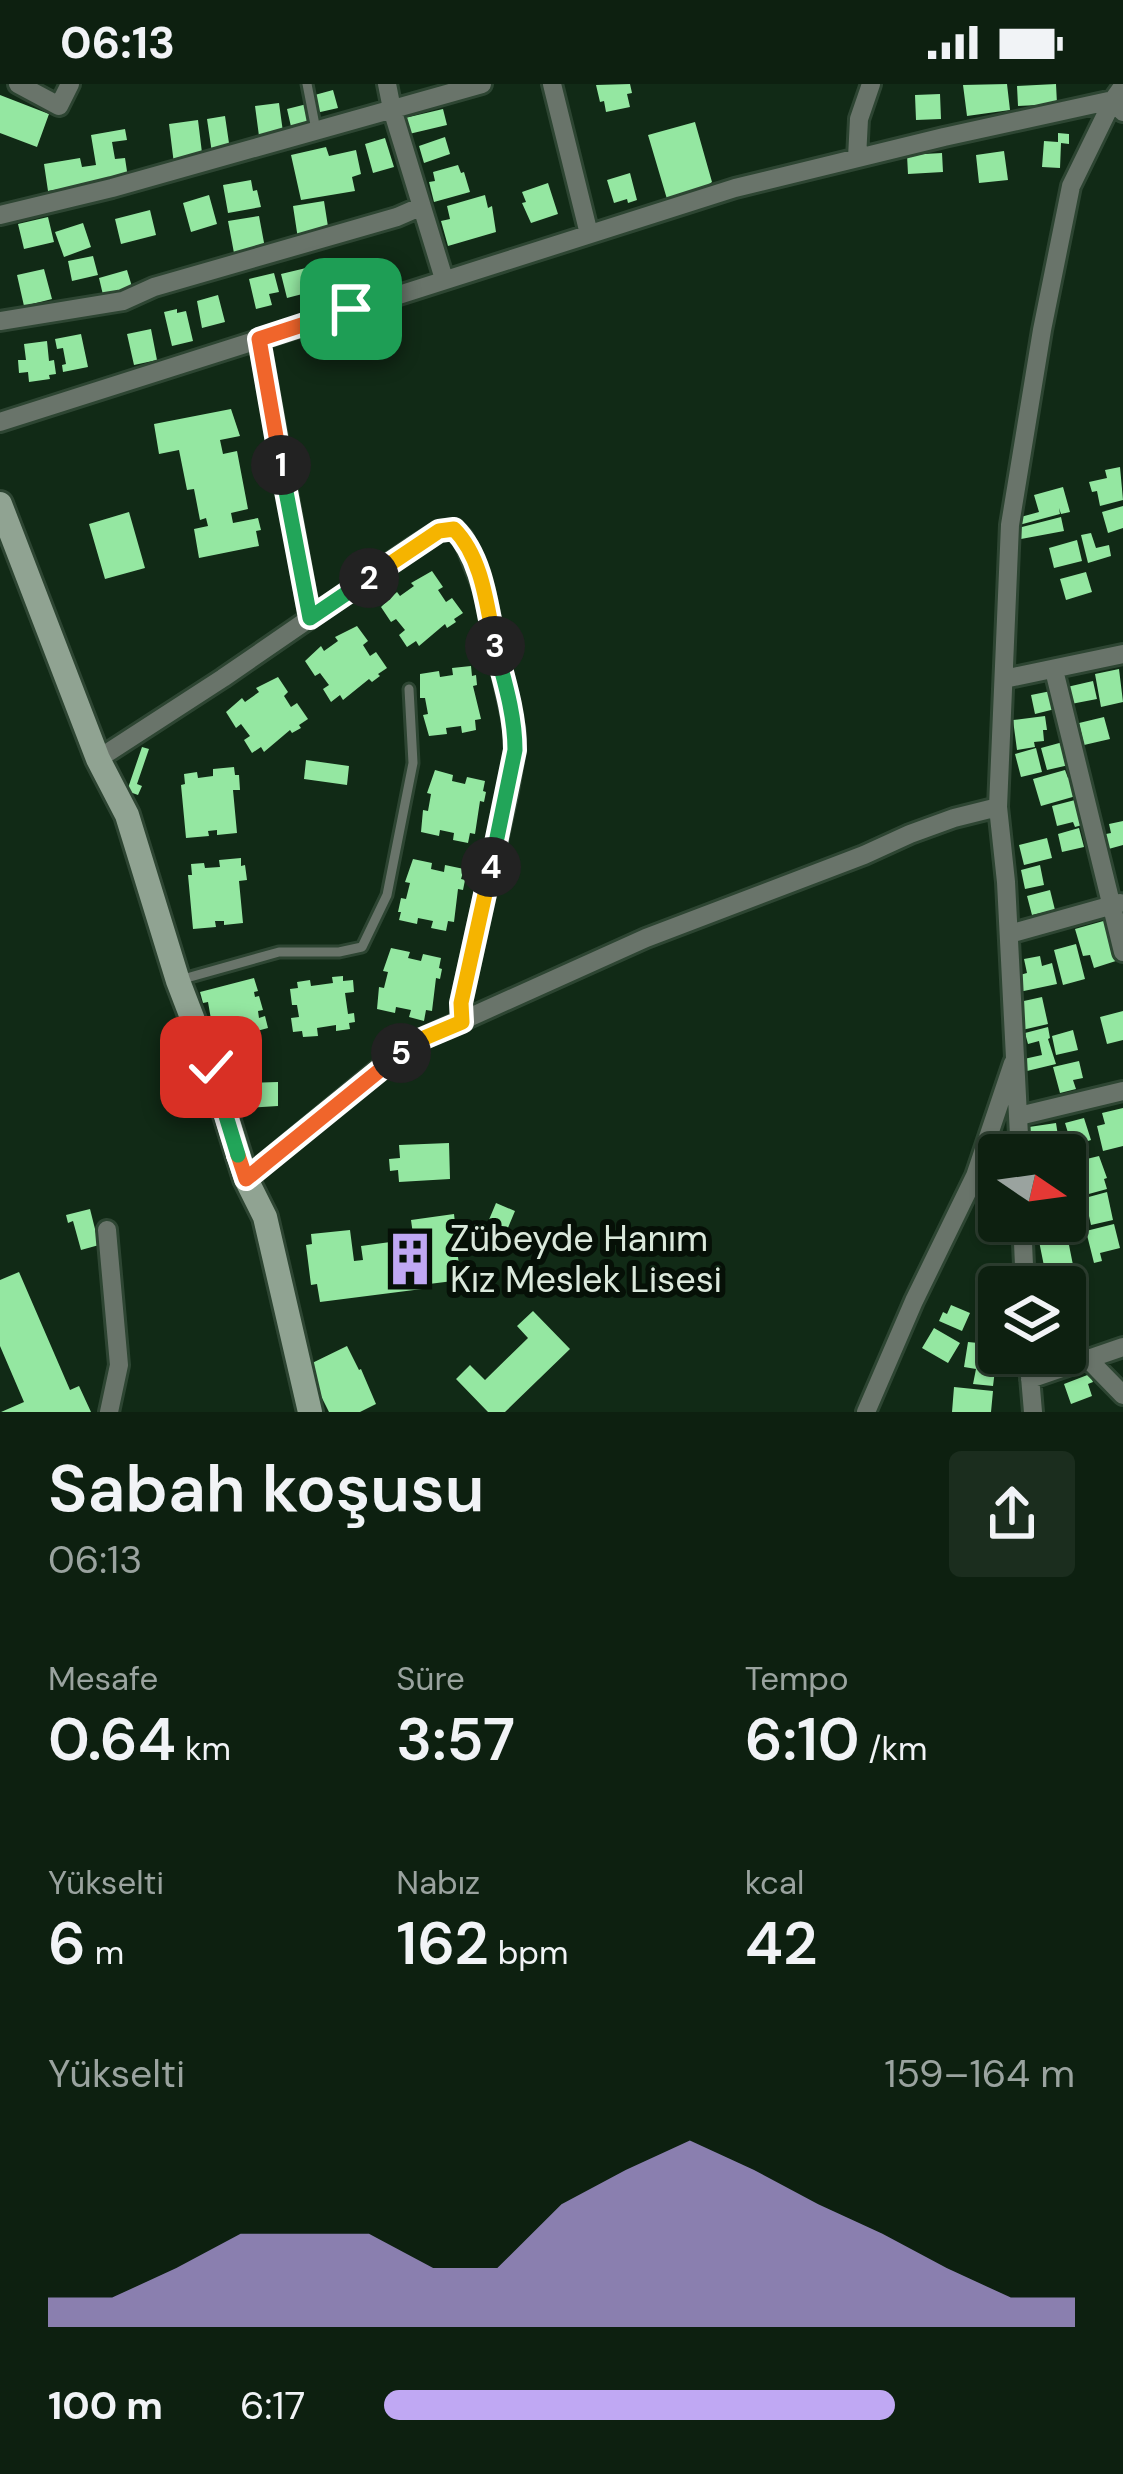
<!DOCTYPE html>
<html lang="tr">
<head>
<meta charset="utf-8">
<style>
	:root { --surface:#0d2010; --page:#1b2d1e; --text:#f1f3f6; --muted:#9aa39f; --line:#2d3e30; --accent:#c0a8f3 }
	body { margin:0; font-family:"DM Sans",sans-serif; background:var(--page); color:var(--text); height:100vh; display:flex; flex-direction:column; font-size:45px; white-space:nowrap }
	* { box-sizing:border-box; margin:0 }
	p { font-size:39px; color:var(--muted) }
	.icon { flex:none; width:66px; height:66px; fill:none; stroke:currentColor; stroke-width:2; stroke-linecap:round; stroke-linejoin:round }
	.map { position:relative; height:1328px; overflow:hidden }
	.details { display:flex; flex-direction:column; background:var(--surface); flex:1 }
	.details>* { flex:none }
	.needle { width:78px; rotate:103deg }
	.tools { position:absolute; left:978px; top:1050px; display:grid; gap:24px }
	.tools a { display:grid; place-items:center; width:108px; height:108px; border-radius:12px; background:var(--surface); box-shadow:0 3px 9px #0004,0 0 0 3px var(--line); font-size:60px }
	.pin { position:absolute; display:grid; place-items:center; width:102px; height:102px; color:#fff; margin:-51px; border-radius:24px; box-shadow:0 6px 18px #0006 }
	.km { position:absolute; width:60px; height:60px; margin:-30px; border-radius:50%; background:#222; color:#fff; font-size:33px; line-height:60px; text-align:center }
	.round { display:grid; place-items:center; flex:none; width:126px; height:126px; border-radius:12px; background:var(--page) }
	.overview { display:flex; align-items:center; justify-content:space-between; height:204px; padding:0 48px }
	h1 { font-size:66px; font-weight:600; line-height:90px }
	.figures { display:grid; grid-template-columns:repeat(3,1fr); gap:18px; height:204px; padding:12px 48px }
	.figures div { display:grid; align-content:center }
	.figures b { font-size:60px; font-weight:600 }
	.figures small { font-size:33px; font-weight:400 }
	.figures p { font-size:33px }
	.chart { height:336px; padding:24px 48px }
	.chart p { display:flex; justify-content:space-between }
	.chart svg { width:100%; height:216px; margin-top:12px; fill:var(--accent); opacity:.7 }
	ul { padding:0 48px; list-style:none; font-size:39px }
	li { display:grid; grid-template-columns:192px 144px 1fr; align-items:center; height:90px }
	li i { height:30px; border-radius:15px; background:var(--accent) }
	.status { display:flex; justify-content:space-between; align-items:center; height:84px; padding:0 60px; background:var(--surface); direction:ltr }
	.status svg { height:33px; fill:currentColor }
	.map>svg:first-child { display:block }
</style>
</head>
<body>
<div class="status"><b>06:13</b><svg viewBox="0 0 49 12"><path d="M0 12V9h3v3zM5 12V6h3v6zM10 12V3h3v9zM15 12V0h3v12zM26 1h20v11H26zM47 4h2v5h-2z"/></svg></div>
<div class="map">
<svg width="1123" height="1328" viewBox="0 0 1123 1328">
	<rect width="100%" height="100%" fill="#112a16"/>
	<!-- building -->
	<path fill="#94e7a1" d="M 630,0 L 632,9 L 627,10 L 630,23 L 606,28 L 604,17 L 600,18 L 596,1 Z
		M 1007,0 L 1010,26 L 967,32 L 963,1 Z
		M 1056,0 L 1057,20 L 1018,22 L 1017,2 Z
		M 333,6 L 338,24 L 316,29 L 311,12 Z
		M 940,10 L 941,35 L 916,36 L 915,11 Z
		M 0,11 L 49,30 L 37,63 L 0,49 Z
		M 279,19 L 283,48 L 259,52 L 255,22 Z
		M 307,20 L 312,42 L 292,47 L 287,25 Z
		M 443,25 L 447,41 L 409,50 L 405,34 Z
		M 225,32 L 230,66 L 212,69 L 207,35 Z
		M 198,36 L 203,77 L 174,80 L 169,40 Z
		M 695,38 L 712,98 L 703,105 L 667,115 L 648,51 Z
		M 125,45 L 127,56 L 112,58 L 115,75 L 125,74 L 128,94 L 48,107 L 44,80 L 80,74 L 82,83 L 96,81 L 91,51 Z
		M 1058,49 L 1069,50 L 1069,60 L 1061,59 L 1060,84 L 1042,83 L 1044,57 L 1058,58 Z
		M 445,53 L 450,70 L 424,79 L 419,62 Z
		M 385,54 L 394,83 L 373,89 L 365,60 Z
		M 326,63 L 329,72 L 356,66 L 361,90 L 352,93 L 355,107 L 301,116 L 291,71 Z
		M 1004,67 L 1008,96 L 979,99 L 976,71 Z
		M 942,69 L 943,88 L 908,90 L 907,71 Z
		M 458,81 L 461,89 L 464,88 L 470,108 L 434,118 L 429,98 L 435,97 L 433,88 Z
		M 630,89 L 637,116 L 628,119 L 627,115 L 614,119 L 607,96 Z
		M 251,96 L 253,107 L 257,106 L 261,123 L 228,129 L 223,101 Z
		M 548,99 L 558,130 L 531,139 L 522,119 L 526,118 L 522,108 Z
		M 209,111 L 217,140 L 191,148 L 183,119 Z
		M 485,111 L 488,124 L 492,122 L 496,148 L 448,162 L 441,137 L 450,135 L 447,122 Z
		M 324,117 L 329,149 L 298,155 L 293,122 Z
		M 150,126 L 156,151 L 121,160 L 115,135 Z
		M 259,132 L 265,164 L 234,169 L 228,137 Z
		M 48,133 L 54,158 L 24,165 L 18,140 Z
		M 83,139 L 91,163 L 64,173 L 55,148 Z
		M 93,172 L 98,191 L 72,197 L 68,177 Z
		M 331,178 L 337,201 L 287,214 L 281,190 Z
		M 44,185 L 52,215 L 24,222 L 17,191 Z
		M 127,186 L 133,206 L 104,215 L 99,194 Z
		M 274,189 L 279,208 L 269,210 L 272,221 L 256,225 L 249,195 Z
		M 218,211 L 225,238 L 202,244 L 197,217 Z
		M 177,225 L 177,229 L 186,227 L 193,257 L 172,262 L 164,228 Z
		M 151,245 L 157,276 L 134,281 L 127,250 Z
		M 81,250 L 88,283 L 63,288 L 62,281 L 66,280 L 63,264 L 57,265 L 55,255 Z
		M 47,257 L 49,277 L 54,276 L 56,290 L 49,291 L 50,295 L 29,298 L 28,288 L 19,289 L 18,276 L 26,276 L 24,260 Z
		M 231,325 L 240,352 L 220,356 L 223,370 L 237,367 L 248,425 L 231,429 L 233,439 L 258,434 L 261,446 L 256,447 L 259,462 L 199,474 L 194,445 L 208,442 L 206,434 L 200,436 L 194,405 L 187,406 L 179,366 L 159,370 L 154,340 Z
		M 1120,383 L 1123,416 L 1100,422 L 1097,407 L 1092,408 L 1089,398 L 1107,394 L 1105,386 Z
		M 1063,403 L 1070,428 L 1061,430 L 1059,424 L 1060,430 L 1019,441 L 1017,434 L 1039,428 L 1034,411 Z
		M 1123,422 L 1123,444 L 1108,449 L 1102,428 Z
		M 129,428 L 145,484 L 105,495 L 89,440 Z
		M 1061,433 L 1064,447 L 1021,455 L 1018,444 Z
		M 1091,449 L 1096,464 L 1109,461 L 1111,472 L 1088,479 L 1081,451 Z
		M 1077,456 L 1082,477 L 1054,484 L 1049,464 Z
		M 432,487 L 443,503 L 438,506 L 446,518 L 452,514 L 463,529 L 454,535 L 456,538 L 447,544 L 445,540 L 419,562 L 416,557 L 407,563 L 399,551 L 405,546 L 396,535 L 391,538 L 381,523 L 397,508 L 400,512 L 414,502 L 411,499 Z
		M 1086,488 L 1092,508 L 1066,516 L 1060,495 Z
		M 357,542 L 368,557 L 363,561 L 370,572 L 376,568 L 387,584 L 378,590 L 380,592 L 372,598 L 369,595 L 343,616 L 340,611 L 331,618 L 323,605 L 329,601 L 320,589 L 315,592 L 305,577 L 321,562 L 324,567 L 338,557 L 335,553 Z
		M 471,582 L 472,592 L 476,591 L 477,601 L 473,602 L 481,635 L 475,636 L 476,646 L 462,649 L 461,642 L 446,644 L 447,650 L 429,652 L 423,631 L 428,630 L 425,614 L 420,614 L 420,590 L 439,587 L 440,593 L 453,591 L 452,584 Z
		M 1119,585 L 1123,618 L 1101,623 L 1095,590 Z
		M 278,593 L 288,608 L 284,612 L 291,623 L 297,619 L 308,635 L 299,641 L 301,644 L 292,649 L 290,646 L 264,668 L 261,663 L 252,669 L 244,656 L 250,652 L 241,640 L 236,644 L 226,628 L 242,614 L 245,618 L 259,608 L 256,604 Z
		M 1093,597 L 1097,615 L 1071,620 L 1067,603 Z
		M 1051,607 L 1055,625 L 1035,630 L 1031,611 Z
		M 1045,632 L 1047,646 L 1043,646 L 1044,657 L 1034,658 L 1035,663 L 1017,666 L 1013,636 Z
		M 1104,633 L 1110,655 L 1084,661 L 1079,639 Z
		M 1063,658 L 1069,681 L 1047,686 L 1041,664 Z
		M 142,663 L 149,665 L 137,700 L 142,702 L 138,711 L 127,707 Z
		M 1036,664 L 1042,688 L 1021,693 L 1015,670 Z
		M 306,676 L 349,682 L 347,701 L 304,695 Z
		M 234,683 L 235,691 L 239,691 L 240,706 L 233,706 L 237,749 L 217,751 L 217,746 L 208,747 L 209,752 L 186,754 L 181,701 L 185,700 L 184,690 L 197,688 L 198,694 L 213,692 L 213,685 Z
		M 435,686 L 453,691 L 452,697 L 465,700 L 467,693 L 485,697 L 483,707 L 486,708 L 484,718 L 480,717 L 475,750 L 470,749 L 468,759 L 453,756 L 454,749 L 440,746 L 439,752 L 421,748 L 423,726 L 428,727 L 431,710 L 427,709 Z
		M 1065,686 L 1068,694 L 1071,693 L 1076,712 L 1041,722 L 1033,695 Z
		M 1075,716 L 1082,741 L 1075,743 L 1073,738 L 1057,742 L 1052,722 Z
		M 1123,737 L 1123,761 L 1105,766 L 1101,751 L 1111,749 L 1109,740 Z
		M 1079,744 L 1084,763 L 1062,768 L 1058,750 Z
		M 1047,754 L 1052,774 L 1024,781 L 1019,761 Z
		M 241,774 L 241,782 L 245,781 L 247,796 L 239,797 L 243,839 L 224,841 L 224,837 L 215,837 L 216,843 L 193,845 L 188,791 L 192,791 L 191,780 L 204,779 L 205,784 L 220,783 L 219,776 Z
		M 413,775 L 432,779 L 431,785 L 444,788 L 445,781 L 464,785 L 461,795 L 465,796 L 463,806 L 458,805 L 454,838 L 448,837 L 446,847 L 431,844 L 433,837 L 418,834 L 417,840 L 399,836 L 401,828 L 398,828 L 401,814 L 406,815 L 410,799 L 405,798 Z
		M 1040,781 L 1044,801 L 1025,805 L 1021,786 Z
		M 1050,806 L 1055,826 L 1032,831 L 1027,812 Z
		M 1107,836 L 1119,876 L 1094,884 L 1090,871 L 1083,872 L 1075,845 Z
		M 1076,860 L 1085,895 L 1063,901 L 1054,866 Z
		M 391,864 L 410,868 L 408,874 L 421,877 L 423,870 L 441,874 L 439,884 L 442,885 L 440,895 L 436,894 L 432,927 L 426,926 L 424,937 L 409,933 L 411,926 L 396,923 L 395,929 L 377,925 L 379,903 L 384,904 L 388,888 L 383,887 Z
		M 1040,872 L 1042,882 L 1052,879 L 1057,900 L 1019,908 L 1016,892 L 1027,889 L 1024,875 Z
		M 343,892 L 343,897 L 353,896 L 354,908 L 345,909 L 348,930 L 354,929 L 355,938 L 349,939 L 350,945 L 336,947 L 336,941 L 317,944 L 318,952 L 303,953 L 302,947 L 293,948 L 291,934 L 299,933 L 297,921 L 292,921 L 290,905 L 298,904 L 297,898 L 310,896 L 311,902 L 333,899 L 332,893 Z
		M 254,894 L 258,907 L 254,908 L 255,913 L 259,912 L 263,926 L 258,927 L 259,934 L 265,932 L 268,944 L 216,958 L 213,947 L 217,946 L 216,940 L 212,941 L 208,918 L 203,919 L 200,908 Z
		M 1042,913 L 1048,940 L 1022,946 L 1015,919 Z
		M 1123,927 L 1123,956 L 1107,960 L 1100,933 Z
		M 1048,943 L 1050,954 L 1048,955 L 1056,980 L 1027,987 L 1024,975 L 1042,971 L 1039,957 L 1028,960 L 1025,949 Z
		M 1073,946 L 1078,966 L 1056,971 L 1052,952 Z
		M 1079,977 L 1083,994 L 1073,996 L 1076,1005 L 1060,1009 L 1053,983 Z
		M 278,998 L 278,1022 L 244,1024 L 243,999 Z
		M 1123,1024 L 1123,1062 L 1103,1067 L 1097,1042 L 1105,1040 L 1102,1029 Z
		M 1084,1034 L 1091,1056 L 1072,1062 L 1065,1039 Z
		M 1056,1039 L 1061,1071 L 1034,1071 L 1029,1043 Z
		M 449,1059 L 450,1095 L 399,1098 L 398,1086 L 390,1087 L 389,1075 L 400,1074 L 399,1061 Z
		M 1099,1072 L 1107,1094 L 1104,1095 L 1107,1105 L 1074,1114 L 1066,1080 Z
		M 1107,1108 L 1113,1136 L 1091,1141 L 1085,1114 Z
		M 496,1119 L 515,1127 L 502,1158 L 483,1150 Z
		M 90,1125 L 99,1161 L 81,1166 L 73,1137 L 68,1139 L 66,1131 Z
		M 454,1130 L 455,1139 L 459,1138 L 463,1173 L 458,1173 L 461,1196 L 421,1201 L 422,1205 L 320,1218 L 317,1200 L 311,1201 L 306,1161 L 312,1160 L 311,1150 L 350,1146 L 354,1177 L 363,1176 L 361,1162 L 405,1156 L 407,1173 L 416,1172 L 411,1136 Z
		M 1114,1140 L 1120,1164 L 1100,1169 L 1102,1177 L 1094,1179 L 1086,1147 Z
		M 1067,1151 L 1073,1181 L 1045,1187 L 1039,1157 Z
		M 19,1188 L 70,1306 L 79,1302 L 91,1328 L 1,1328 L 24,1318 L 0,1262 L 0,1196 Z
		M 1083,1195 L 1088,1228 L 1065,1231 L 1065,1203 L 1045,1203 L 1045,1200 Z
		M 951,1221 L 970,1229 L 962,1247 L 939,1237 L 943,1228 L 947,1230 Z
		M 533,1227 L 570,1265 L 505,1328 L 488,1328 L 456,1295 L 470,1281 L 485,1296 L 528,1254 L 517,1242 Z
		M 934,1244 L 960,1259 L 948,1279 L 922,1264 Z
		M 968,1258 L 999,1261 L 1000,1276 L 1009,1277 L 1008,1287 L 995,1286 L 993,1302 L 973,1300 L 976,1285 L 964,1283 Z
		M 347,1262 L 359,1286 L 361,1285 L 376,1320 L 360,1328 L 329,1328 L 306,1282 Z
		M 1090,1290 L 1093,1298 L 1088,1300 L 1092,1312 L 1071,1320 L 1064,1300 Z
		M 954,1303 L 993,1307 L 991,1328 L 952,1328 Z"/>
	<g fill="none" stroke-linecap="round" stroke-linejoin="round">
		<defs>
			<path id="lane" d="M 307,0 L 316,46
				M 183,895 L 279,868 L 339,868 L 362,863 L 387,811 L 413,679 L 409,605"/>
			<path id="street" d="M 18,0 L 59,22 L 70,0
				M 387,0 L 392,25 L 444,195
				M 552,0 L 589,150
				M 857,74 L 859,35 L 871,0
				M 0,131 L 112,104 L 482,0
				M 0,237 L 123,217 L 154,203 L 397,133 L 420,123
				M 259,255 L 310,534
				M 0,338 L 735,104 L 944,53 L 1113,16 L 1123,28
				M 1054,586 L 1123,868
				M 1004,595 L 1123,570
				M 98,675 L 223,594 L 412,464 L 439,447 L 454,445 L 463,454 L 484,506 L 515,648 L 515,666 L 508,707 L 461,919 L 462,938
				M 1009,850 L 1120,819
				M 1019,1032 L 1123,1007
				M 1020,1071 L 1006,798 L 998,723 L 1010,441 L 1042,246 L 1071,102 L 1113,16 L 1123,2
				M 246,1095 L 384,981 L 417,957 L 646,854 L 864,771 L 910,750 L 954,734 L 998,723
				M 1022,1137 L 1025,1203
				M 107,1146 L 119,1281 L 109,1328
				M 1028,1269 L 1033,1328
				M 1087,1274 L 1123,1311
				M 1030,1295 L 1123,1263
				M 866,1328 L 914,1217 L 975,1092 L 1013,979"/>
			<path id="secondary" d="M 0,420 L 98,675 L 127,731 L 178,897 L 211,983 L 246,1095 L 265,1133 L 310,1328"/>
		</defs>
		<!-- lane casing -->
		<use href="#lane" stroke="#2d4532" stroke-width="15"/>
		<!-- street casing -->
		<use href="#street" stroke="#2d4532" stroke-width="24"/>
		<!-- secondary casing -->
		<use href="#secondary" stroke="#2d4532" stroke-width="30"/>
		<!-- lane -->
		<use href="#lane" stroke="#69746a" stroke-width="9"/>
		<!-- street -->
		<use href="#street" stroke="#69746a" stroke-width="18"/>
		<!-- secondary -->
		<use href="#secondary" stroke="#90a392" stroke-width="24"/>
	</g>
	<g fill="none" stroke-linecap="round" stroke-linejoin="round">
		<defs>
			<path id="split-1" d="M 281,381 L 259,255 L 351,225"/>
			<path id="split-2" d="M 281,381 L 310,534 L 369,494"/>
			<path id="split-3" d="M 369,494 L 439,447 L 454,445 C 483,474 487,524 495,562"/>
			<path id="split-4" d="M 491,783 L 515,666 C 515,630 504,596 495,562"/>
			<path id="split-5" d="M 401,969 L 417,957 L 462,938 L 461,919 L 491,783"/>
			<path id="split-6" d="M 238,1071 L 246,1095 L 401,969"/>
			<path id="split-7" d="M 211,983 L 238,1071"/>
		</defs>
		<!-- split-1 casing -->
		<use href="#split-1" stroke="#fff" stroke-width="24"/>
		<!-- split-2 casing -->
		<use href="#split-2" stroke="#fff" stroke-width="24"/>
		<!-- split-3 casing -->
		<use href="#split-3" stroke="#fff" stroke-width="24"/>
		<!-- split-4 casing -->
		<use href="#split-4" stroke="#fff" stroke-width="24"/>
		<!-- split-5 casing -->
		<use href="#split-5" stroke="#fff" stroke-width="24"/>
		<!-- split-6 casing -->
		<use href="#split-6" stroke="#fff" stroke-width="24"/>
		<!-- split-7 casing -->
		<use href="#split-7" stroke="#fff" stroke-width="24"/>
		<!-- split-1 -->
		<use href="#split-1" stroke="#f0652b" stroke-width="15"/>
		<!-- split-2 -->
		<use href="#split-2" stroke="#22a559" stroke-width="15"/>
		<!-- split-3 -->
		<use href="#split-3" stroke="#f5b400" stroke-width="15"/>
		<!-- split-4 -->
		<use href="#split-4" stroke="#22a559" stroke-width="15"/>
		<!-- split-5 -->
		<use href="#split-5" stroke="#f5b400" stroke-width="15"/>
		<!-- split-6 -->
		<use href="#split-6" stroke="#f0652b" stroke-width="15"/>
		<!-- split-7 -->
		<use href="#split-7" stroke="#22a559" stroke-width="15"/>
	</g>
	<!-- icons -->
	<defs>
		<symbol id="building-bare" viewBox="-9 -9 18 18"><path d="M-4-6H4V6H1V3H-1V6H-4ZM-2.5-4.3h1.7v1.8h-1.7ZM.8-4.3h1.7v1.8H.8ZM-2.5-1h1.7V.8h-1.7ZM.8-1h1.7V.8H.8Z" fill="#c0a8f3" stroke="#061007" stroke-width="2.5" paint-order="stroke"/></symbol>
	</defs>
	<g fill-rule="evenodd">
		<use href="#building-bare" x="372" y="1137" width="76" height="76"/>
	</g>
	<g text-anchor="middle" stroke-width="12" stroke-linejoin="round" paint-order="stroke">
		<!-- poi labels -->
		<g font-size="36" fill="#dbe9dc" stroke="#061007" text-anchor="start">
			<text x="450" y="1167">Zübeyde Hanım<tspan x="450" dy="41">Kız Meslek Lisesi</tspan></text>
		</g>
	</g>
</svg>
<div class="tools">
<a><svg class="needle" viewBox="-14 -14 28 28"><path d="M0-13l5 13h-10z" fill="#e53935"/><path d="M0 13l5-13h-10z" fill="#9aa39f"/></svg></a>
<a><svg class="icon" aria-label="layers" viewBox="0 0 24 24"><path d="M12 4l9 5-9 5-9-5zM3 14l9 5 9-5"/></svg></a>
</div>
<div class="pin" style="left:351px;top:225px;background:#1e9e55"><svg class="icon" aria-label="arrive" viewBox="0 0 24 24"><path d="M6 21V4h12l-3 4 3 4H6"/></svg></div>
<div class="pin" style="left:211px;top:983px;background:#d93025"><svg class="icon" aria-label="check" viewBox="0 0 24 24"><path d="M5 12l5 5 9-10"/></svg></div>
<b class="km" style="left:281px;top:381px">1</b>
<b class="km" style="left:369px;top:494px">2</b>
<b class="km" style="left:495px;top:562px">3</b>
<b class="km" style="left:491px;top:783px">4</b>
<b class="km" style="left:401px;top:969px">5</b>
</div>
<section class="details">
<div class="overview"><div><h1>Sabah koşusu</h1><p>06:13</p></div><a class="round"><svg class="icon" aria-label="share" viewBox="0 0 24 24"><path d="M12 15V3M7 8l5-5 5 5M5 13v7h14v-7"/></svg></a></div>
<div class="figures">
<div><p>Mesafe</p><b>0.64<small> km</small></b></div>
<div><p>Süre</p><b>3:57</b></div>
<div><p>Tempo</p><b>6:10<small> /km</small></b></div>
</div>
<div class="figures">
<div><p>Yükselti</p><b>6<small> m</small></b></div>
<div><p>Nabız</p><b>162<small> bpm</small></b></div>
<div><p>kcal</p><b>42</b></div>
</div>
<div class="chart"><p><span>Yükselti</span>159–164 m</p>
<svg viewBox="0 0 160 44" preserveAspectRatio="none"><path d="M0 44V38L10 38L20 32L30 25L40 25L50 25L60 32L70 32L80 19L90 12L100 6L110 12L120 19L130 25L140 32L150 38L160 38V44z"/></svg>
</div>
<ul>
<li><b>100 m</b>6:17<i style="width:74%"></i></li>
</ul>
</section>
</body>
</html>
